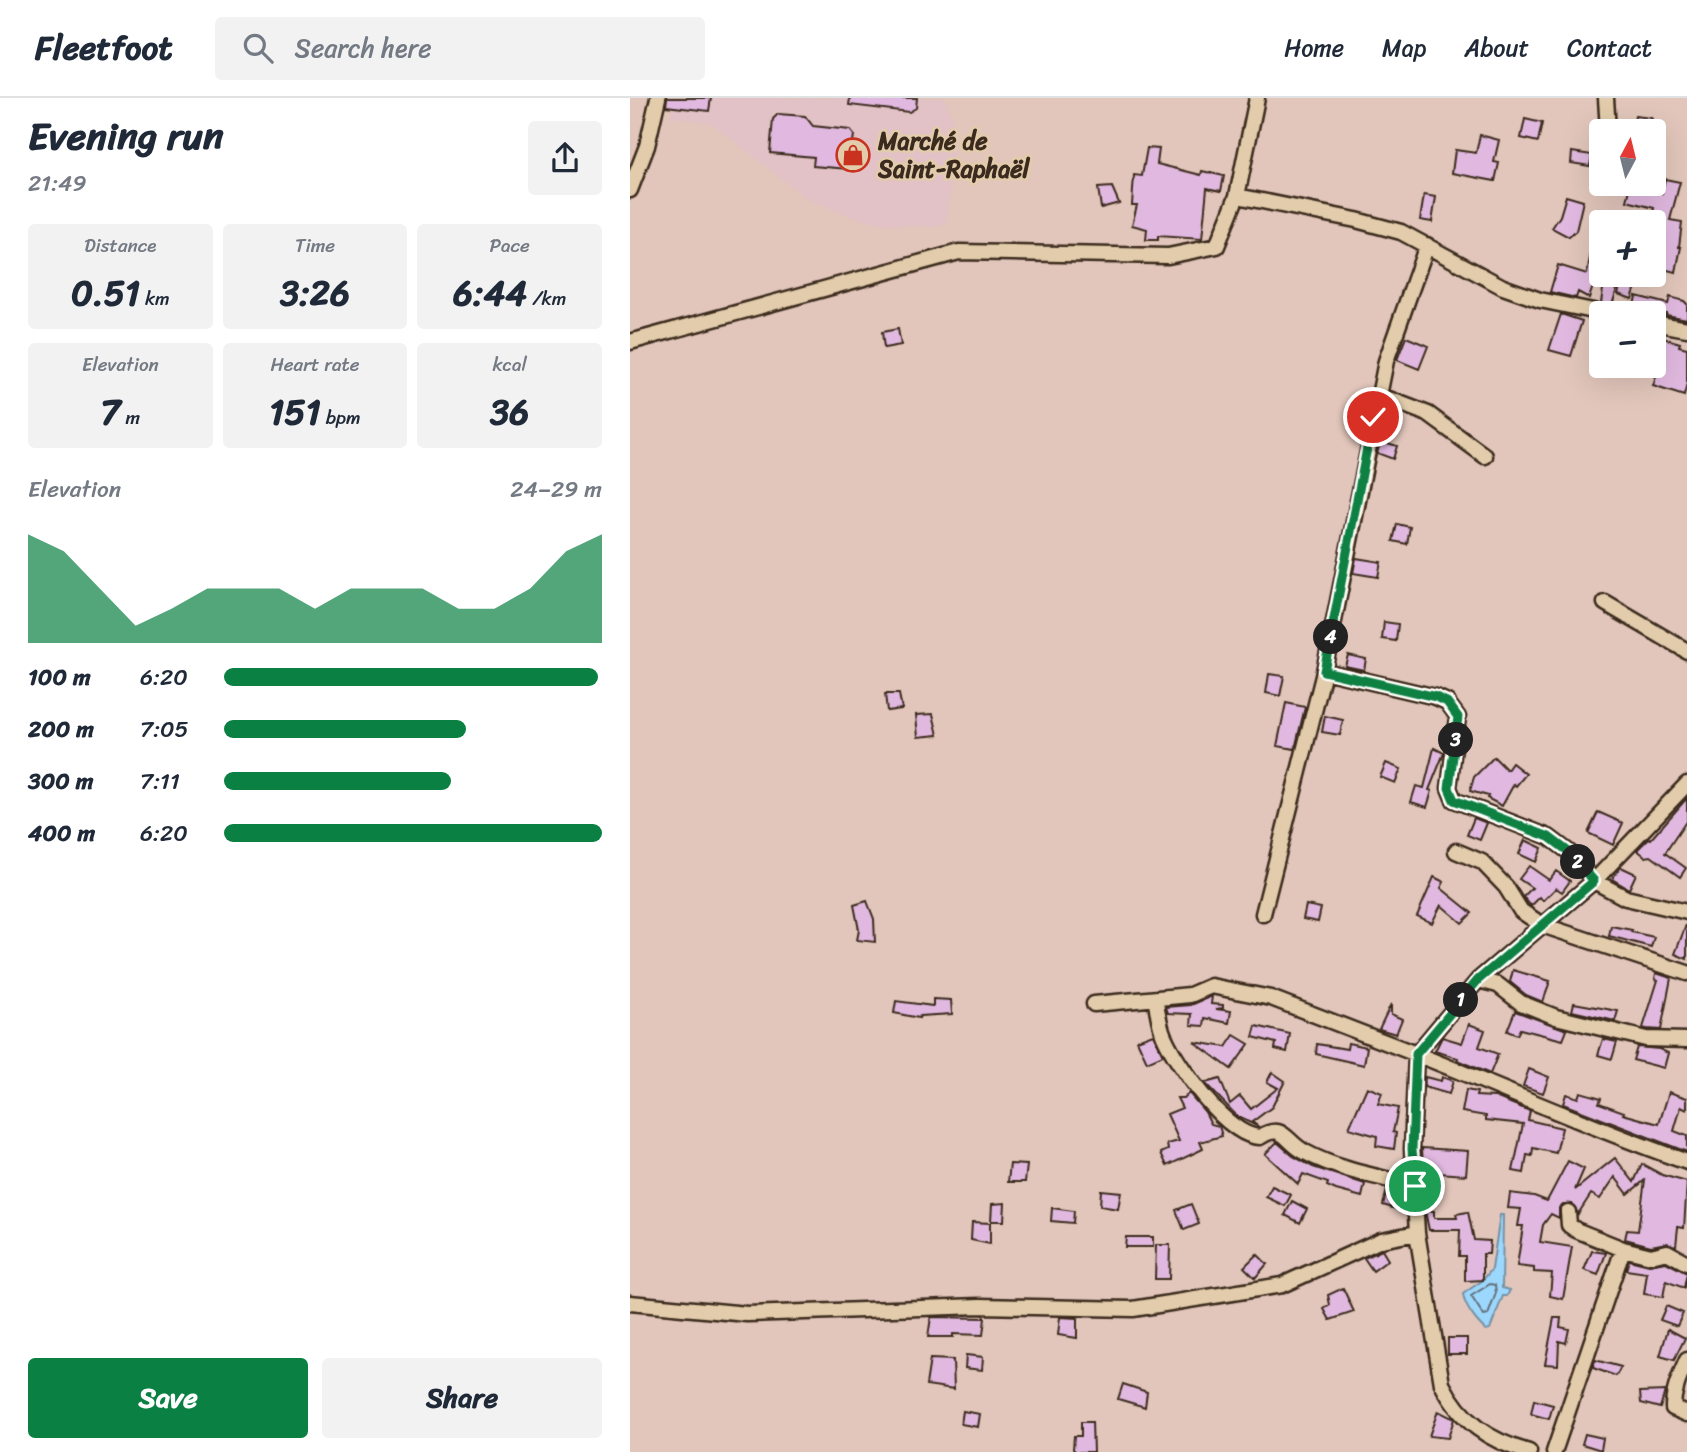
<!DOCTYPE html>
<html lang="en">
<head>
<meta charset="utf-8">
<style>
	:root { --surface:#fff; --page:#f2f2f3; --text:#1f2937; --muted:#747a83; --line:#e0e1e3; --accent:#0b8043 }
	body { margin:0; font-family:Sriracha,sans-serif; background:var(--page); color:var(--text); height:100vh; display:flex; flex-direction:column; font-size:26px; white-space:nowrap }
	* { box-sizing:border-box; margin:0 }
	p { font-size:23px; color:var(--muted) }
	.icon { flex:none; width:38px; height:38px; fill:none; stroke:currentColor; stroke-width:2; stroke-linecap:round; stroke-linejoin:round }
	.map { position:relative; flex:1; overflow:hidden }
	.side { display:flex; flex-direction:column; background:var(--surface); width:630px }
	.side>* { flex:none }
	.needle { width:46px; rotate:7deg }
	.tools { position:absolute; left:959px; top:21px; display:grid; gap:14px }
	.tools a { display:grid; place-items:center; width:77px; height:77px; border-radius:7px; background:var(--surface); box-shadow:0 7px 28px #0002; font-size:35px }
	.pin { position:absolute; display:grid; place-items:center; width:60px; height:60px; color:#fff; margin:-30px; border:4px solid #fff; border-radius:50%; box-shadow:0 2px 7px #0007 }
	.km { position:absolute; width:35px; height:35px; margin:-18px; border-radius:50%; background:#222; color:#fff; font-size:19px; line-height:35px; text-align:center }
	.round { display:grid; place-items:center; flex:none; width:74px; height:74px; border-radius:7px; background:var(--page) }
	.overview { display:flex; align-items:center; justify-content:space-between; height:119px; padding:0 28px }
	h1 { font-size:38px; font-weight:700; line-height:52px }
	.figures { display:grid; grid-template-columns:repeat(3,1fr); gap:10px; height:119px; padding:7px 28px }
	.figures div { display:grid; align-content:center; border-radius:7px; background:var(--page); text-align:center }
	.figures b { font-size:35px; font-weight:700 }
	.figures small { font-size:19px; font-weight:400 }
	.figures p { font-size:19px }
	.chart { height:196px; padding:14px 28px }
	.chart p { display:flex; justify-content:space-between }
	.chart svg { width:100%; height:126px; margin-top:7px; fill:var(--accent); opacity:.7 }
	.primary-button { display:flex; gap:14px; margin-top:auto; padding:14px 28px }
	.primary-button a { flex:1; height:80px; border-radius:7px; background:var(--accent); color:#fff; font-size:28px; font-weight:700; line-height:80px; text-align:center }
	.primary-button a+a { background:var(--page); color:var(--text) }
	ul { padding:0 28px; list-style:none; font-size:23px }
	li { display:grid; grid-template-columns:112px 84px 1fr; align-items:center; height:52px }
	li i { height:18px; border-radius:9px; background:var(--accent) }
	header { display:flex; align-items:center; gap:42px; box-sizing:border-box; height:98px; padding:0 35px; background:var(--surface); border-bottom:2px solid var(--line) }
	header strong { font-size:33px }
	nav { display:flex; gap:38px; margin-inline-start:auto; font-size:24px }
	.search { width:490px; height:63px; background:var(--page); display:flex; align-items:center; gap:18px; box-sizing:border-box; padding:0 24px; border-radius:7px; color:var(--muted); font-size:26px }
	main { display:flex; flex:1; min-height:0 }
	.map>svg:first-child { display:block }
</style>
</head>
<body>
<header>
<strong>Fleetfoot</strong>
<div class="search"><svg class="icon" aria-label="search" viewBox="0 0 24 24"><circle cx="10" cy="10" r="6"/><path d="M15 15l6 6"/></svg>Search here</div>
<nav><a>Home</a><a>Map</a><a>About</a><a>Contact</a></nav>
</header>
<main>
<section class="side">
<div class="overview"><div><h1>Evening run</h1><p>21:49</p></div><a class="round"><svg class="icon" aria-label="share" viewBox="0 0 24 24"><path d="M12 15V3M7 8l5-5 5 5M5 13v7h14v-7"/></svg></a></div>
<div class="figures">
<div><p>Distance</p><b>0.51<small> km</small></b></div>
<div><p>Time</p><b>3:26</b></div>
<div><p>Pace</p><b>6:44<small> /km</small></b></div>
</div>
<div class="figures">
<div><p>Elevation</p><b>7<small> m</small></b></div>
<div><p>Heart rate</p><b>151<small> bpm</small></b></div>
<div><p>kcal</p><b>36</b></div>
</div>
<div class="chart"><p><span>Elevation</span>24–29 m</p>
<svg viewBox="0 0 160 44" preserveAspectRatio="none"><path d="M0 44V6L10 12L20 25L30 38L40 32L50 25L60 25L70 25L80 32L90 25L100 25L110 25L120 32L130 32L140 25L150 12L160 6V44z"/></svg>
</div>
<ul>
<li><b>100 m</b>6:20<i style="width:99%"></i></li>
<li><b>200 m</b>7:05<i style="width:64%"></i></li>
<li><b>300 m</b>7:11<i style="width:60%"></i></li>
<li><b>400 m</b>6:20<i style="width:100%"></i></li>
</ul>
<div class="primary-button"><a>Save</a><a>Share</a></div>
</section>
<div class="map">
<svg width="1057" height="1354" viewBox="0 0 1057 1354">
	<rect width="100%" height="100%" fill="#e2c6bb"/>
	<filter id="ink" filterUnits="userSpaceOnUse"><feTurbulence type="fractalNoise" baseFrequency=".0143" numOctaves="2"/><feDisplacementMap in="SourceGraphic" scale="14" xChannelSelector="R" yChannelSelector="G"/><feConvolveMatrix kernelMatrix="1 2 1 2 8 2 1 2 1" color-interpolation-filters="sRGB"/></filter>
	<g filter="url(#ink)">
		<!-- built -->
		<path fill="#e2c2c6" d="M 42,0 L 315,0 L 322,19 L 324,49 L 317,126 L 306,129 L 262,127 L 228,121 L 178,102 L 81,25 L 41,19 Z"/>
		<!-- water -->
		<path fill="#9cd7fd" stroke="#7592a4" stroke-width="2" d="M 870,1117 L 873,1117 L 872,1190 L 880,1192 L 877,1198 L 873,1198 L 860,1231 L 856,1232 C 847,1225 834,1208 833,1196 L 853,1182 L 862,1171 Z"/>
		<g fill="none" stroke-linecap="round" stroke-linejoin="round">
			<!-- shore -->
			<path stroke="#626f77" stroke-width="2" d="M 860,1186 L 865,1187 L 866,1195 L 858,1217 L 854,1218 L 841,1198 Z"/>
		</g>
		<!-- building -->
		<path fill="#e1b9e0" stroke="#3b2a1e" stroke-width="2" d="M 37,0 L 81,0 L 79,13 L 36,8 Z
			M 220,0 L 287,0 L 286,10 L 279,14 L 219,7 Z
			M 148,16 L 175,18 L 183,28 L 220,32 L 224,37 L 219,71 L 183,68 L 184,59 L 140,55 L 143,21 Z
			M 1005,18 L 1022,20 L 1020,33 L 1002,33 Z
			M 895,21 L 912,25 L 908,44 L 891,40 Z
			M 850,37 L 869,42 L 864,64 L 869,65 L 865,83 L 822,75 L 825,52 L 846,55 Z
			M 517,50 L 529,51 L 527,66 L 571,77 L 572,73 L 594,78 L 591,93 L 577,90 L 572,141 L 528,138 L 528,142 L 516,142 L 517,131 L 502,127 L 507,107 L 502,107 L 504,77 L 512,78 Z
			M 942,54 L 962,57 L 960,68 L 941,65 Z
			M 1035,81 L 1050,84 L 1040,122 L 1052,124 L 1049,149 L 1051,149 L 1046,174 L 1024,169 L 1024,124 L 1021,124 L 1024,110 L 997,103 L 1001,87 L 1032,95 Z
			M 482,89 L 489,105 L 471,110 L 468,90 Z
			M 794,97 L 806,99 L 802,124 L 790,122 Z
			M 936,98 L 953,103 L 946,133 L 939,139 L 922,130 L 930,118 Z
			M 962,149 L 971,150 L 971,181 L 966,180 L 959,200 L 948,194 L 946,200 L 920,194 L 928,167 L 957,176 Z
			M 993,177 L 1010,177 L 1002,201 L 988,196 Z
			M 974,184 L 988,188 L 981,210 L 971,205 Z
			M 1006,198 L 1038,206 L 1040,199 L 1054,203 L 1057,206 L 1057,221 L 1036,217 L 1036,215 L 1003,213 Z
			M 931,216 L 952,223 L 941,258 L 919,252 Z
			M 268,231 L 271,247 L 254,250 L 252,234 Z
			M 776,239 L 798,248 L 789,271 L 767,262 Z
			M 1033,240 L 1050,245 L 1049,248 L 1057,250 L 1057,286 L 1054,298 L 1023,288 L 1030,267 L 1026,266 Z
			M 751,343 L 767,348 L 763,361 L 747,355 Z
			M 767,426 L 780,429 L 777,446 L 763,443 Z
			M 726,460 L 751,464 L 748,479 L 723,475 Z
			M 754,524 L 768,526 L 766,543 L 752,541 Z
			M 718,557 L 736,561 L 734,572 L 715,568 Z
			M 639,576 L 654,578 L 650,598 L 636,595 Z
			M 255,596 L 269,596 L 272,611 L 257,613 Z
			M 656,605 L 675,609 L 665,651 L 647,648 Z
			M 303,616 L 308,637 L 288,639 L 286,617 Z
			M 695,618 L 713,622 L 710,637 L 692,634 Z
			M 804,650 L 814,655 L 799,692 L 802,693 L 797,709 L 781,704 L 786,688 L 794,690 Z
			M 864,659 L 877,672 L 882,665 L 896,676 L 886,688 L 884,686 L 872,708 L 857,700 L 858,698 L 840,693 L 844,679 Z
			M 756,665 L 771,671 L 765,685 L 750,679 Z
			M 1057,700 L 1057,722 L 1035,755 L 1056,770 L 1050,779 L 1021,758 L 1016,759 L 1007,752 L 1019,740 L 1021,741 Z
			M 968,714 L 993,725 L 983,747 L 958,735 Z
			M 844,720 L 857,725 L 850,742 L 837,737 Z
			M 895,742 L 912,750 L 906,764 L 889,756 Z
			M 899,768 L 919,782 L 926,773 L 940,783 L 932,794 L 926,790 L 913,803 L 910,799 L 901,808 L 893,799 L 902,790 L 889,781 Z
			M 991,769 L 1006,776 L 999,791 L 982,781 Z
			M 804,779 L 814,784 L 811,790 L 842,815 L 832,825 L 811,807 L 802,825 L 787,818 Z
			M 237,803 L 244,821 L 245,844 L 227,842 L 229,832 L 224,807 Z
			M 676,807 L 691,810 L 688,824 L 673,821 Z
			M 1056,827 L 1057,827 L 1057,861 L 1045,856 Z
			M 981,828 L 1002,832 L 1001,834 L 1024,839 L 1021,849 L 979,838 Z
			M 883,872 L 920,883 L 913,904 L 896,897 L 880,884 Z
			M 1026,875 L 1041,880 L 1031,932 L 1017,931 L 1013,930 L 1028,882 L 1025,881 Z
			M 582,898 L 581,906 L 593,907 L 593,910 L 586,911 L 601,913 L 599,925 L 575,920 L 574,928 L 561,927 L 562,916 L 538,915 L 536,909 L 561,907 Z
			M 303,901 L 321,902 L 322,916 L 290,918 L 289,920 L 264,915 L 266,903 L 303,908 Z
			M 944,905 L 988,913 L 985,923 L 942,913 Z
			M 761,906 L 761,916 L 772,921 L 766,936 L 749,931 Z
			M 885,913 L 937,932 L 933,942 L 890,931 L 887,937 L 877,933 Z
			M 839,926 L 855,932 L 849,949 L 868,956 L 860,976 L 827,962 L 828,960 L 805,953 L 812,939 L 832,945 Z
			M 626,928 L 660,936 L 657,954 L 645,951 L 646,945 L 623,939 Z
			M 523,936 L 533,957 L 517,964 L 507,942 Z
			M 604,937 L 619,946 L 601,971 L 564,944 L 596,949 Z
			M 973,941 L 987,944 L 982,961 L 968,957 Z
			M 718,945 L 737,949 L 734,967 L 686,956 L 687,946 L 717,951 Z
			M 1007,949 L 1029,951 L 1038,955 L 1034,970 L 1003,962 Z
			M 899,971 L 919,979 L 913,995 L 893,988 Z
			M 642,974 L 655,983 L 642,1009 L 622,1024 L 629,1029 L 608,1019 L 575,985 L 590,981 L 600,1006 L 610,998 L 621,1011 L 648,990 L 637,984 Z
			M 795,979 L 811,983 L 812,979 L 823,983 L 819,996 L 794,989 Z
			M 737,989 L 752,995 L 748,1006 L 768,1010 L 763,1034 L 766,1035 L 764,1051 L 746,1048 L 747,1038 L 719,1030 Z
			M 836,992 L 847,994 L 846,998 L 865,999 L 900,1013 L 898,1022 L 932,1030 L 926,1055 L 903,1050 L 902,1058 L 897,1057 L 894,1075 L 883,1073 L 893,1026 L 856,1022 L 856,1018 L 832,1014 Z
			M 950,994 L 971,1000 L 969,1005 L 994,1014 L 993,1016 L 1029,1026 L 1039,994 L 1057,1000 L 1057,1012 L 1051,1009 L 1044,1033 L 1057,1038 L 1057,1054 L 933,1006 L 936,996 L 948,1000 Z
			M 559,995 L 575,1014 L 581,1026 L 589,1028 L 592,1038 L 570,1044 L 573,1051 L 537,1068 L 531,1055 L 538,1052 L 537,1046 L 549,1043 L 537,1016 L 552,1010 L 547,1000 L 554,1000 Z
			M 647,1044 L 663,1058 L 683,1069 L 735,1086 L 732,1099 L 706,1092 L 697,1088 L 698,1085 L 673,1076 L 668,1086 L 635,1056 Z
			M 792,1050 L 838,1053 L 836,1077 L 809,1075 L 810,1091 L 794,1091 Z
			M 985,1060 L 1004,1084 L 1012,1066 L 1032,1077 L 1057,1084 L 1054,1130 L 1048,1129 L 1046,1148 L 1036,1145 L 1021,1148 L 995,1141 L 997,1132 L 1008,1133 L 1015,1082 L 998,1096 L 985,1079 L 970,1101 L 961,1096 L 948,1116 L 943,1106 L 933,1106 L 929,1110 L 929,1120 L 921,1116 L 913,1127 L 910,1144 L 942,1149 L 933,1201 L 920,1198 L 922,1175 L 904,1174 L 904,1170 L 887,1168 L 893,1128 L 888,1128 L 891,1111 L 878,1110 L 880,1095 L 904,1098 L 917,1103 L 938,1063 L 954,1071 L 945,1092 Z
			M 380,1066 L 397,1067 L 395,1084 L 378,1084 Z
			M 642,1088 L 661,1097 L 655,1108 L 636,1099 Z
			M 471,1092 L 491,1094 L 488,1111 L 470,1108 Z
			M 757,1092 L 771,1096 L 766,1111 L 753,1107 Z
			M 662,1103 L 677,1111 L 670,1125 L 655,1117 Z
			M 375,1105 L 374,1123 L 361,1123 L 362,1106 Z
			M 561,1106 L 569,1126 L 554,1132 L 546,1112 Z
			M 422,1110 L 444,1113 L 443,1125 L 421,1123 Z
			M 795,1113 L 804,1113 L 804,1120 L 827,1120 L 826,1116 L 838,1114 L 844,1142 L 860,1143 L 859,1156 L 853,1156 L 853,1182 L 835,1183 L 835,1158 L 829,1158 L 830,1132 L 799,1132 Z
			M 342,1124 L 360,1125 L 360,1146 L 341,1142 Z
			M 496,1139 L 523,1139 L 523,1149 L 495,1149 Z
			M 526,1147 L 540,1147 L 539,1181 L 525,1181 Z
			M 752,1152 L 758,1162 L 743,1173 L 734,1160 Z
			M 962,1153 L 976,1155 L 968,1177 L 954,1172 Z
			M 627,1156 L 637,1166 L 625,1180 L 614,1169 Z
			M 999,1162 L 1019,1167 L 1036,1164 L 1057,1175 L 1054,1190 L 1036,1183 L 1033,1199 L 1014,1196 L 1017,1175 L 996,1172 Z
			M 713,1190 L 724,1214 L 700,1222 L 694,1211 L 700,1207 L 698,1197 Z
			M 1036,1208 L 1053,1215 L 1047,1228 L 1030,1222 Z
			M 301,1219 L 355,1220 L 353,1237 L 323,1236 L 323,1239 L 298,1239 Z
			M 430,1219 L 447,1220 L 447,1240 L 428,1237 Z
			M 924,1220 L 931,1220 L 930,1229 L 939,1231 L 936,1245 L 929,1243 L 928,1267 L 915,1266 Z
			M 1038,1231 L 1055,1240 L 1044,1262 L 1030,1258 Z
			M 818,1240 L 837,1240 L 837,1256 L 818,1256 Z
			M 336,1257 L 353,1259 L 352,1272 L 335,1270 Z
			M 300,1261 L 323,1262 L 324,1291 L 296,1287 Z
			M 965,1262 L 991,1269 L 986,1278 L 963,1270 Z
			M 493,1286 L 517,1294 L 515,1309 L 488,1301 Z
			M 1035,1293 L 1030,1310 L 1011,1305 L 1010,1294 Z
			M 904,1302 L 923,1307 L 919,1321 L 901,1316 Z
			M 333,1313 L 350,1316 L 348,1329 L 331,1326 Z
			M 808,1313 L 824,1321 L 818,1340 L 799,1338 Z
			M 451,1324 L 462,1324 L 463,1354 L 446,1354 L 443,1351 L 444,1338 L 451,1338 Z
			M 955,1336 L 973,1340 L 971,1352 L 952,1346 Z"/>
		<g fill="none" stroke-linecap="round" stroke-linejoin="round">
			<defs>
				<path id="street" d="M 627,0 L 607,98 L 726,122 L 771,134 L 873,189 L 910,202 L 973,215
					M 976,0 L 978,33
					M 0,92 L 17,48 L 28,0
					M 1024,225 L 1057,231
					M 0,244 L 329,154 L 538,158 L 587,148 L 607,98
					M 748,297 L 798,316 L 855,358
					M 975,505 L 1057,553
					M 694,573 L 806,599 L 817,604 L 828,619 L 819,690 L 824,702 L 919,739 L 939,754 L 964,783 L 1057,686
					M 826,753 L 852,764 L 876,789 L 891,813 L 912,827 L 1057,875
					M 1057,814 L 996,800 L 964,783 L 848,882 L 786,956 C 877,992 965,1032 1057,1064
					M 633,816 L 693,578 L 756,263 L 797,147
					M 848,882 L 868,887 L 891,905 L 926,919 L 1016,941 L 1057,942
					M 525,901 C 528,913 529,927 534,938 C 546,966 597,1039 630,1039 C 654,1024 655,1044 675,1054 C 708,1072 749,1079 785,1088
					M 464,906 L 560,897 L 581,888 L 641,900 L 786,956 L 782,1051 L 787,1135 L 812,1286 C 831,1324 859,1343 899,1354
					M 938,1114 L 939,1127 L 946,1132 L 993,1151 L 1021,1158 L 1037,1154 L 1057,1165
					M 0,1205 L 117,1216 L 350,1208 L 503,1211 L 652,1187 L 751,1142 L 787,1135
					M 1057,1262 C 1050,1278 1043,1292 1043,1310 L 1057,1316
					M 924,1354 L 993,1151"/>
			</defs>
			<!-- street casing -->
			<use href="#street" stroke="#3b2a1e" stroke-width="19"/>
			<!-- street -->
			<use href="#street" stroke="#e2ccab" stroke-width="14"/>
		</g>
	</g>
	<g fill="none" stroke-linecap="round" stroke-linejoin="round" filter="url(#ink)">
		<defs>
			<path id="route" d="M 743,319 L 694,573 L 806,599 L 817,604 L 828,619 L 819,690 L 824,702 L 919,739 L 939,754 L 964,783 L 848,882 L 786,956 L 782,1051 L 785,1088"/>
		</defs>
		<!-- route casing -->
		<use href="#route" stroke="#fff" stroke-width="14"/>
		<!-- route -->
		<use href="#route" stroke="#0b8043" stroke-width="9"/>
	</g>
	<!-- icons -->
	<defs>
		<symbol id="shop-ring" viewBox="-11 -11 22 22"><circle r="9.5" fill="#e2ccab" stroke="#c8321e" stroke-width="1.5"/><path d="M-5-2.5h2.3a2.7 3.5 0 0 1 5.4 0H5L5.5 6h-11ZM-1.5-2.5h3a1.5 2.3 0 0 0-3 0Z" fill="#c8321e"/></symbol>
	</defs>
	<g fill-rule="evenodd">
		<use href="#shop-ring" x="204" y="38" width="38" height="38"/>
	</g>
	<g text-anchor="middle" stroke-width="5" stroke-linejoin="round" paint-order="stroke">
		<!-- poi labels -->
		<g font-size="24" font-weight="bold" fill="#3b2a1e" stroke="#e2ccab" text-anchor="start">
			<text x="248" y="51">Marché de<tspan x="248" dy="28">Saint-Raphaël</tspan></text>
		</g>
	</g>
</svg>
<div class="tools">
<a><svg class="needle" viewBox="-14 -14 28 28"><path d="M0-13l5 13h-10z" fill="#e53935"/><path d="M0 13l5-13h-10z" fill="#747a83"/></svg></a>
<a>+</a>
<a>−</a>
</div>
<div class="pin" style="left:785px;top:1088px;background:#1e9e55"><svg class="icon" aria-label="arrive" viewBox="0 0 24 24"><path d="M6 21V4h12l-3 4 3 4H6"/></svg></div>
<div class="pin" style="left:743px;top:319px;background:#d93025"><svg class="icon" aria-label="check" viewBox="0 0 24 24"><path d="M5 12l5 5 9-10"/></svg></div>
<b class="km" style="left:831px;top:902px">1</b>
<b class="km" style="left:948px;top:764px">2</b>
<b class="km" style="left:826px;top:642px">3</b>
<b class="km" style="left:701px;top:539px">4</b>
</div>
</main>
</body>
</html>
